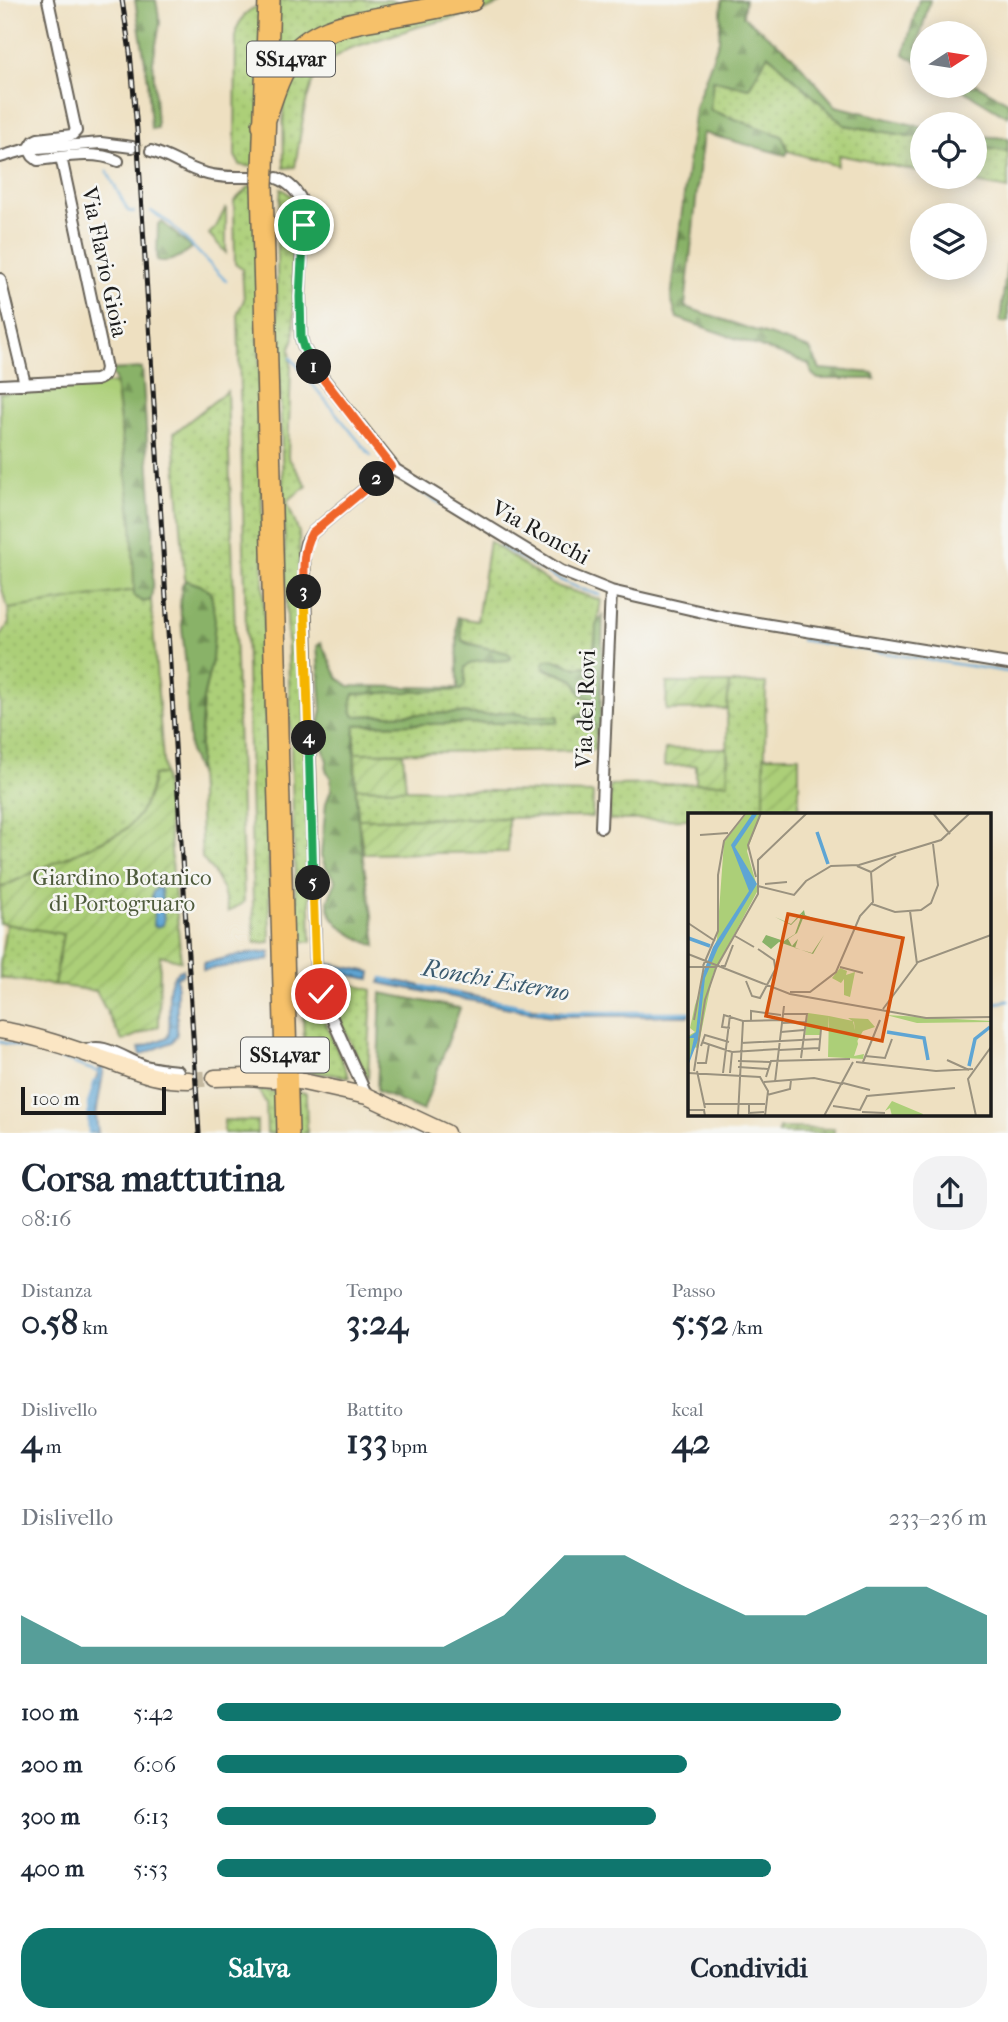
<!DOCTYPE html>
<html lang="it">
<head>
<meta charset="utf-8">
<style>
	:root { --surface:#fff; --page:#f2f2f3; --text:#1f2937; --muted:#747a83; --accent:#0f766e }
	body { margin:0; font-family:"IM FELL French Canon",serif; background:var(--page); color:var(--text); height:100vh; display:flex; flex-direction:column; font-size:26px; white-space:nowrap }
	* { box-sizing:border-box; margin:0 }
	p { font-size:23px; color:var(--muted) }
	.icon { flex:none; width:38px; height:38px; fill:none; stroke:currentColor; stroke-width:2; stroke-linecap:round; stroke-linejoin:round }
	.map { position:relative; height:1133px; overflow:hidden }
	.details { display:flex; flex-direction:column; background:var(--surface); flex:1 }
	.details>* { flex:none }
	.needle { width:46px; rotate:78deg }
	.fabs { position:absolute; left:910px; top:21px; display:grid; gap:14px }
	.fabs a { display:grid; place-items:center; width:77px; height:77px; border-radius:50%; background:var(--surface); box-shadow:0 4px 18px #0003; font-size:35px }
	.scale { position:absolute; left:21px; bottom:18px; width:145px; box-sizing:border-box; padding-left:7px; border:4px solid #1c1c1c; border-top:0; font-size:19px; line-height:24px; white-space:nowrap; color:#1c1c1c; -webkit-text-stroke:5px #f6f6f2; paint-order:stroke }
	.pin { position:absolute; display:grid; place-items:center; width:60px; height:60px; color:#fff; margin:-30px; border:4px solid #fff; border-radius:50%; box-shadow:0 2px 7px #0007 }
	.km { position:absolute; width:35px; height:35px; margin:-18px; border-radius:50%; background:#222; color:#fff; font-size:19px; line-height:35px; text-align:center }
	.round { display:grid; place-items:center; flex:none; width:74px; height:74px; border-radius:28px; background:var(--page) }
	.headline { display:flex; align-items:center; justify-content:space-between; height:119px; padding:0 21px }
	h1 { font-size:38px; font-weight:800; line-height:52px }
	.stats { display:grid; grid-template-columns:repeat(3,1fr); gap:10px; height:119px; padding:7px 21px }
	.stats div { display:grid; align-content:center }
	.stats b { font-size:35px; font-weight:800 }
	.stats small { font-size:19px; font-weight:400 }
	.stats p { font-size:19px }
	.chart { height:196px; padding:14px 21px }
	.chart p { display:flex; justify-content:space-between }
	.chart svg { width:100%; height:126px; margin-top:7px; fill:var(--accent); opacity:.7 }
	.button { display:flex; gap:14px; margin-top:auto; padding:14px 21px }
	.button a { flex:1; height:80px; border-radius:28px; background:var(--accent); color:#fff; font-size:28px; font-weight:800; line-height:80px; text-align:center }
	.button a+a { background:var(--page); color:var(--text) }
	ul { padding:0 21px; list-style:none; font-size:23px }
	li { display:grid; grid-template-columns:112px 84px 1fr; align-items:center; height:52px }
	li i { height:18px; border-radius:9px; background:var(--accent) }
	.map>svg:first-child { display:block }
</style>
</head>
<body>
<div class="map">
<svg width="1008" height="1133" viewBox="0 0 1008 1133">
	<defs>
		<pattern id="grass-dots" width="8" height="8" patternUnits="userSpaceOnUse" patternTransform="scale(1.75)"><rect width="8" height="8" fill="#accf78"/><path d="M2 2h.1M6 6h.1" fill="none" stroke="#93b167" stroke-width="1.8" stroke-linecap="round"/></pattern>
		<pattern id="forest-firs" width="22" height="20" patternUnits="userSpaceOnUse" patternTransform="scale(1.75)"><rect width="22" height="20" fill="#89b268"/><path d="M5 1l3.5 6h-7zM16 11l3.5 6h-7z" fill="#6f9055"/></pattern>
		<pattern id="garden-furrows" width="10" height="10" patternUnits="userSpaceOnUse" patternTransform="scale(1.75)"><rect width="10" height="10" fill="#accf78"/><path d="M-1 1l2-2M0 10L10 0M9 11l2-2" fill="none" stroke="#93b167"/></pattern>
		<pattern id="water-ripples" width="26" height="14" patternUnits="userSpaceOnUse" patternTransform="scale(1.75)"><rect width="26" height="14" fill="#5ea5d4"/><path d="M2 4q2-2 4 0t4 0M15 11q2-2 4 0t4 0" fill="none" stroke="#4d86ab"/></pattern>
	</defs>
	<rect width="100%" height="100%" fill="#f6f6f2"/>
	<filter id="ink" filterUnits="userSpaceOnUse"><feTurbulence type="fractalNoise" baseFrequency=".0143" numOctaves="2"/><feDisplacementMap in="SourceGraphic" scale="14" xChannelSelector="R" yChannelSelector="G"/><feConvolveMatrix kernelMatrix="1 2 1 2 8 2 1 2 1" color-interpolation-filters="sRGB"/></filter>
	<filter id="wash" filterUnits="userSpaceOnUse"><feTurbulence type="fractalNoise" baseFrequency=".00686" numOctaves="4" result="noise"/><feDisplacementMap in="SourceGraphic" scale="28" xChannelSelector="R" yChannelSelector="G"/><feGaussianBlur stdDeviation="1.57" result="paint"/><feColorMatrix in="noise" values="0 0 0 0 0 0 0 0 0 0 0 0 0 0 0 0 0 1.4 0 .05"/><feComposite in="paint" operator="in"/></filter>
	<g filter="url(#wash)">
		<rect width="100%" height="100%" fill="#eee0c1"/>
		<!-- grass -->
		<path fill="url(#grass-dots)" stroke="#64764a" stroke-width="2" d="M 279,0 L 389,0 L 408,6 L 329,27 L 274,76 Z
			M 496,0 L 507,0 L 484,11 L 421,26 L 348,49 L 327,63 L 312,83 L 305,106 L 295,167 L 284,168 L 283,99 L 289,75 L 297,62 L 333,35 L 456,10 Z
			M 264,5 L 260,168 L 240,165 L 235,156 L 236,30 C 243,15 247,8 264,5 Z
			M 768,53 L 844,125 L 922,138 L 922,172 L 839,155 L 837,166 L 788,151 L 782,136 L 709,110 L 713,80 Z
			M 975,146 L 1008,152 L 1008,189 L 945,177 L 975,177 Z
			M 256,185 L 270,942 L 254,943 L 238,312 L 244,300 L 242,269 L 235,264 L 234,201 L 249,187 Z
			M 281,188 L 290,195 L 294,202 L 294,338 L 290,349 L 291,365 L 288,457 L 307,486 L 287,501 L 299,533 L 311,942 L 297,941 L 277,294 L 277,236 Z
			M 226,207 L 226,253 L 209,234 L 216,227 Z
			M 227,391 L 244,902 L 228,912 L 223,890 L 213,872 L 202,858 L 198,773 L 203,699 L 212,660 L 200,585 L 185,580 L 174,433 Z
			M 489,541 L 553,585 L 601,600 L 591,665 C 581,668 570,667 561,661 L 545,669 L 574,680 L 581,694 L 594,701 L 595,707 L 592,714 L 578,715 L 582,721 L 590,721 L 596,726 L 595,750 L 355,753 L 355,725 L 558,721 L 557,716 L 531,716 L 506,712 L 488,715 L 458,713 L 354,716 L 351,704 L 353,693 L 461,690 L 465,667 L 471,662 L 479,660 L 478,646 L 461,640 L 460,618 L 477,621 Z
			M 134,590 L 134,596 L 143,602 L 151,600 L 164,774 L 153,775 C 152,795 139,820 122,832 L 0,888 L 0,637 L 9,623 L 8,609 Z
			M 729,683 L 766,683 L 764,814 L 690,814 L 689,819 L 609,820 L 610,785 L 728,783 L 727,709 Z
			M 356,788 L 593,793 L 592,817 L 358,819 Z
			M 6,924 L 63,934 L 54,985 L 0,978 L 0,965 Z
			M 322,976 L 372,990 L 368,1079 L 332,1003 Z
			M 308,982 L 349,1077 L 305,1071 L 302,983 Z
			M 258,1090 L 281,1093 L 282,1133 L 267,1133 L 266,1103 Z
			M 295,1091 L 306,1093 L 307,1133 L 295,1133 Z
			M 224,1120 L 257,1121 L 257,1133 L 224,1133 Z
			M 779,1128 L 834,1129 L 834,1133 L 778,1133 Z"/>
		<!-- forest -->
		<path fill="url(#forest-firs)" stroke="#526742" stroke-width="2" d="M 135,0 L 156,0 L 160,23 L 153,61 L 157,128 L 151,129 L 148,80 Z
			M 722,0 L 745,0 L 743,16 L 792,55 L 836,106 L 922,127 L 922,138 L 844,125 L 768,54 L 749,88 L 713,80 L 710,110 L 782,136 L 788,151 L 786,155 L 703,133 L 685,307 L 810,349 L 820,369 L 874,373 L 875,379 L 818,379 L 812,374 L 809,364 L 677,318 L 671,299 L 695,107 L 719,40 Z
			M 919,0 L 930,0 L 917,47 L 922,52 L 922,65 L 904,54 Z
			M 975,84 L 1008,102 L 1008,117 L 956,86 L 975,86 Z
			M 975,136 L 1008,138 L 1008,152 L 975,146 Z
			M 162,222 L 192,248 C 181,256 171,264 157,260 L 158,224 Z
			M 1008,254 L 1008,322 L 1000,322 Z
			M 142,368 L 153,528 L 153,584 L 151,600 L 143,602 L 134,596 L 132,525 L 123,444 L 115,380 L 110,370 Z
			M 185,580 L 200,585 L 211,592 L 215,620 L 212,660 L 203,699 L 198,773 L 190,753 L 188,726 L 186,668 L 180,607 L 182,585 Z
			M 603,615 L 600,737 L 596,733 L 596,726 L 590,721 L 575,719 L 577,715 L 592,714 L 595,707 L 594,701 L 581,694 L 574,680 L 545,668 L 543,664 L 546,660 C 556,658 558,662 568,665 C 575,668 584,667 591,665 L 595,646 L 596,625 Z
			M 457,617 L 460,618 L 462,640 L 466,643 L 508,653 L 511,656 L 511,659 C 496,664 479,656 465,667 L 465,685 L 461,690 L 354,694 L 351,704 L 354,716 L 458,713 L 487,715 L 506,712 L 531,716 L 558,716 L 558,722 L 355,725 C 353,755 355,787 358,817 C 361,861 372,903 376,946 C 358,939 328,925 328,902 C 329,896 334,887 336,881 L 325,866 L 321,855 L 326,803 L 331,790 L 331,778 L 326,770 L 327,761 L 320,738 L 319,723 L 322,710 L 317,646 L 321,643 L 338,678 L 349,686 L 458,688 Z
			M 381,993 L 460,1008 L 423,1111 L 377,1091 Z"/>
		<!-- garden -->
		<path fill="url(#garden-furrows)" stroke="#64764a" stroke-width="2" d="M 667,683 L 729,683 L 727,709 L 666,710 Z
			M 727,748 L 728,783 L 696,783 L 696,765 L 664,766 L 665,749 Z
			M 355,753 L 403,753 L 406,789 L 356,788 Z
			M 764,756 L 799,756 L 799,814 L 764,814 Z
			M 164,774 L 181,961 L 160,955 L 159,1026 L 122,1041 L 96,991 L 54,985 L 63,934 L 0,923 L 0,888 L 122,832 C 139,820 152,795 153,775 Z
			M 508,818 L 508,852 L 364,854 L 358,819 Z"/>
		<!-- pitch -->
		<path fill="#accf78" stroke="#64764a" stroke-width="2" d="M 115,383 L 132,525 L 134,590 L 8,609 L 0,583 L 0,393 Z"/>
		<!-- water -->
		<path fill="url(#water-ripples)" stroke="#3d6078" stroke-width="2" d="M 158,887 L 161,890 L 164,921 L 163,925 L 157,927 L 153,926 C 153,920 155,914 154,908 C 153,898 148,894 158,887 Z
			M 270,952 L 270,960 L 203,970 L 203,963 L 244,954 Z
			M 325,963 L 371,972 L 370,979 L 323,970 Z
			M 183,969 L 183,974 L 177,977 L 177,1035 L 172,1042 L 141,1055 L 139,1048 L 168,1037 C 174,1014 159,979 183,969 Z
			M 382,978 L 533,1008 L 564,1012 L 689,1012 L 689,1016 L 551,1016 L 380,983 Z
			M 100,1067 L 104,1068 L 96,1115 L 98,1133 L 89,1133 L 88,1104 Z"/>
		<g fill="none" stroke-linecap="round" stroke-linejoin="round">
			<!-- stream -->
			<path stroke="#5ea5d4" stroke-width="2.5" d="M 107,171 L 128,211 L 134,212
				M 151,211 L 171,224 L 226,281
				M 291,358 L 371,456
				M 414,488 L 445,506
				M 500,545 C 533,566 563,585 600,595
				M 801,640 L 1008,672
				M 382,978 L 395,981
				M 422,986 L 460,994
				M 491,1000 L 529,1007
				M 989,1004 L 1008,1001
				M 539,1009 L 553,1011
				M 560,1012 L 690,1012
				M 0,1042 L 45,1053 L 98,1072
				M 89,1133 L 88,1104 L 95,1080"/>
		</g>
	</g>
	<g filter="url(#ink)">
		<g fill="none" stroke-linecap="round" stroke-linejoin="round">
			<!-- street-tunnel -->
			<path stroke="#c4b9a0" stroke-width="10" stroke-dasharray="10 5" stroke-linecap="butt" d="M 132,147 L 151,151"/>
			<!-- secondary-tunnel -->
			<path stroke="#c4b9a0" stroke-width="16" stroke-dasharray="16 8" stroke-linecap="butt" d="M 189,1080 L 215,1078"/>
			<defs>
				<path id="street" d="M 29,149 L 34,141 L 38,139 L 72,135 L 76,131 L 48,0
					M 29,149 L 33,156 L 38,160 C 64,157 94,150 118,161
					M 151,151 C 170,156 185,168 204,173 C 220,178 238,177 255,177
					M 0,157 L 24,150 L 38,148 L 101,143 L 132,147
					M 277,178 C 290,183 299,193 304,206 L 300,297 L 301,338 L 304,348 L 315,368 L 396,470 L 561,571 L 611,591 L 733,619 L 1008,664
					M 0,279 L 25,384
					M 0,385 L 96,380 C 103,378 105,375 106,368 L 61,157
					M 601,827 L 611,591
					M 83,1053 C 99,1038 128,1061 145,1066 C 156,1069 167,1070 178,1071
					M 367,1096 L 321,994 L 316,974 L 304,553 L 306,543 L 312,533 L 392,466"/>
				<path id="secondary" d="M 0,1030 C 34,1035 67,1047 100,1058 C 134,1069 151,1080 189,1080
					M 215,1078 L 247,1077 L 274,1079
					M 299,1081 L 367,1096 L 446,1133"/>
				<path id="highway" d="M 263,125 C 271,102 278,75 293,55 C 318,24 366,21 403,14 C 426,10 449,5 472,0
					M 263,168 L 269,0
					M 262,184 L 288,1133"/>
			</defs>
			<!-- street casing -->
			<use href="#street" stroke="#666156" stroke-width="14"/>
			<!-- secondary casing -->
			<use href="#secondary" stroke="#666156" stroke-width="19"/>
			<!-- highway casing -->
			<use href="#highway" stroke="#666156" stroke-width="24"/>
			<!-- street -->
			<use href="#street" stroke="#fff" stroke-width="10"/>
			<!-- secondary -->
			<use href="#secondary" stroke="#fbe6c4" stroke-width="16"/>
			<!-- highway -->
			<use href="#highway" stroke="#f6c16b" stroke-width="21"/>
			<defs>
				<path id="rail" d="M 122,0 L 130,52 L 137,130 L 199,1133"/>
			</defs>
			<!-- rail casing -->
			<use href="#rail" stroke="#1c1c1c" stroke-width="5"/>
			<!-- rail -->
			<use href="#rail" stroke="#f6f6f2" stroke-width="2.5" stroke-dasharray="8" stroke-linecap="butt"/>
			<defs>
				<path id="highway-bridge" d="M 262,184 L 263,168"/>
			</defs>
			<!-- highway-bridge casing -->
			<use href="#highway-bridge" stroke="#666156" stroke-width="24" stroke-linecap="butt"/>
			<!-- highway-bridge -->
			<use href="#highway-bridge" stroke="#f6c16b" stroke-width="21"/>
		</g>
	</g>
	<g fill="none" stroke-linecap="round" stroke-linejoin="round" filter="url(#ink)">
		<defs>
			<path id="split-1" d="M 304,225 L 300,297 L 301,338 L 304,348 L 314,367"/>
			<path id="split-2" d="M 314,367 L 391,466 L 377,479"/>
			<path id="split-3" d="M 304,592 C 304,572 302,551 312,533 L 377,479"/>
			<path id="split-4" d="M 304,592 L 309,738"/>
			<path id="split-5" d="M 309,738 L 313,883"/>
			<path id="split-6" d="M 313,883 L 316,974 L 321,994"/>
		</defs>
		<!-- split-1 casing -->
		<use href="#split-1" stroke="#fff" stroke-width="14"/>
		<!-- split-2 casing -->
		<use href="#split-2" stroke="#fff" stroke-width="14"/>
		<!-- split-3 casing -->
		<use href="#split-3" stroke="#fff" stroke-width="14"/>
		<!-- split-4 casing -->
		<use href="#split-4" stroke="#fff" stroke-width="14"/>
		<!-- split-5 casing -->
		<use href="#split-5" stroke="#fff" stroke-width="14"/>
		<!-- split-6 casing -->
		<use href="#split-6" stroke="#fff" stroke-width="14"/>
		<!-- split-1 -->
		<use href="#split-1" stroke="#22a559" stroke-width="9"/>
		<!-- split-2 -->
		<use href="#split-2" stroke="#f0652b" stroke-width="9"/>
		<!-- split-3 -->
		<use href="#split-3" stroke="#f0652b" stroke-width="9"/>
		<!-- split-4 -->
		<use href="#split-4" stroke="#f5b400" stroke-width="9"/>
		<!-- split-5 -->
		<use href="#split-5" stroke="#22a559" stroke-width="9"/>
		<!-- split-6 -->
		<use href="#split-6" stroke="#f5b400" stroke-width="9"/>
	</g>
	<g text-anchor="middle" stroke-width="5" stroke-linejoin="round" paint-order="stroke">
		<!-- shield labels -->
		<g fill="#f6f6f2" stroke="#5d5d5c" stroke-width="2">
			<rect x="247" y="41.5" width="88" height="35" rx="5"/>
			<rect x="241" y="1037.5" width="88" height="35" rx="5"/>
		</g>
		<g font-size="21" font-weight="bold" fill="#1c1c1c">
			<text x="291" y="66">SS14var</text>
			<text x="285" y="1062">SS14var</text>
		</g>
		<!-- street labels -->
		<g font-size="23" fill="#1c1c1c" stroke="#f6f6f2">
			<text transform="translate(105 262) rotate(78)" y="8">Via Flavio Gioia</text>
			<text transform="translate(541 532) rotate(29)" y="8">Via Ronchi</text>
			<text transform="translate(585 709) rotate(-88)" y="8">Via dei Rovi</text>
		</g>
		<!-- park labels -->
		<g font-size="23" fill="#4e5b3c" stroke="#f6f6f2">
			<text x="122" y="885">Giardino Botanico<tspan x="122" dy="26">di Portogruaro</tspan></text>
		</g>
		<!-- water labels -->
		<g font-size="24" font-style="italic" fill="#3a5a6f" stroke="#f6f6f2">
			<text transform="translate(496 980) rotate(10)" y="8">Ronchi Esterno</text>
		</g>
	</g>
	<!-- overview -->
	<g transform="translate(688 813)">
		<rect width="303" height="303" fill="#eee0c1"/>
		<path d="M 59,0 L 73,0 L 59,38 L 70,77 L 25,161 L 10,235 L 5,234 L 0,253 L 0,223 L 7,219 L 2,215 L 7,192 L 29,126 L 36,29 ZM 152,155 L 159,158 L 158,162 L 167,159 L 162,184 L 156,182 L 156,166 L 153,170 L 144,165 ZM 198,202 L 303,208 L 303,209 L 229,210 ZM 141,203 L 165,208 L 170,231 L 166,243 L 176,241 L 175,246 L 140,244 ZM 204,288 L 235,301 L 234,303 L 204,303 L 202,295 L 197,298 Z" fill="#accf78"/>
		<path d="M 116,97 L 117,102 L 133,108 L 116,103 L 109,120 L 100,126 L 104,133 L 110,126 L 107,135 L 124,140 L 136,122 L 125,141 L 91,129 L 83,136 L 74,129 L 78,122 L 96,128 L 107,121 L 114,101 L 103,112 L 87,104 L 103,111 Z" fill="#89b268"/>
		<path d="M 160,205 L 180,206 L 187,214 L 175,218 L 168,230 L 166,209 Z" fill="#accf78"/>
		<path d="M 120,200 L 141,203 L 140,216 L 133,216 L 132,222 L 117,222 Z" fill="#accf78"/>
		<path d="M 65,0 L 70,0 L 47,34 L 69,71 L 30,135 L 17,165 L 10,227 L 0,253 L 6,225 L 0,225 L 8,219 L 14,163 L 25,134 L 61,78 L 43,32 Z" fill="#5ea5d4"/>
		<path fill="none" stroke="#5ea5d4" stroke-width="3.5" d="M 129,19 L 140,51M 0,125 L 22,133M 199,219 L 236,225 L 240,247M 281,253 L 287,226 L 302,214"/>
		<path fill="none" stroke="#9a927f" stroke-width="2" d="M 245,0 L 262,21M 12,22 L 40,20M 169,53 L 183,59 L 208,43M 68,64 L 60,32 L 73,0M 77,71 L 99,69M 70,73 L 106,82 L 118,68 L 143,53 L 171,52 L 253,27 L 282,0M 184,91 L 207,99 L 233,97 L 243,90 L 250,72 L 245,31M 222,98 L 229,151M 0,110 L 27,128M 47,123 L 66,134M 70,136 L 86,147 L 88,160M 0,141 L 102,181 L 238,205 L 303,204M 15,153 L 30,118 L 30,62 L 36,28 L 58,0M 33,153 L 37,153 L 45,132M 0,154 L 29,154M 152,154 L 175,160M 58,168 L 64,183 L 72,185 L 88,155M 102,179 L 122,179 L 148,159 L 172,103 L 185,89 L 183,59M 195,196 L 230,149 L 303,122M 95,201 L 119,201 L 113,245M 6,207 L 16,153M 63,208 L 63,198 L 93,202M 94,210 L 118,209M 42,215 L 34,214 L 36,202 L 55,208 L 94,207M 93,219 L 116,217M 14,229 L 44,239 L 91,236M 53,230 L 132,226M 13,233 L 17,222 L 41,229M 91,237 L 131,235M 131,238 L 133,216M 177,243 L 197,245 L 204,226M 259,247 L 281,257M 50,248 L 82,249M 168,249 L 248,258 L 285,256M 175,249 L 192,207M 9,250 L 18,250 L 21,231M 50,254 L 80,256M 6,258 L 17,187 L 28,155 L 70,81 L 70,47 L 119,0M 9,258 L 17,295M 0,260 L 72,264 L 80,278 L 77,303M 35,260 L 42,202M 42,260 L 44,239M 78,264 L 83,248 L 162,246M 76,269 L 126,265 L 155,271M 87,269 L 96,193M 155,270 L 182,277M 79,282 L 102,276 L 103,267M 17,291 L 77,291M 61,292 L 61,300 L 76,299M 145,293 L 172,297 L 179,283 L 267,275M 0,297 L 16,297 L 17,303M 174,299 L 197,300M 50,303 L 55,208M 136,303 L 165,249M 288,303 L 280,266 L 303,234"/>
		<path fill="#d4530e" fill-opacity="0.15" stroke="#d4530e" stroke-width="3.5" d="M 100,101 L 215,125 L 194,228 L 78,203 Z"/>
		<rect width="303" height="303" fill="none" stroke="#1c1c1c" stroke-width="3.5"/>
	</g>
</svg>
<div class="fabs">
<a><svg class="needle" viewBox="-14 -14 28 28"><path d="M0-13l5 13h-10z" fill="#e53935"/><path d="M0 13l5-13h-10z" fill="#747a83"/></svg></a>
<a><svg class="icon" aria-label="locate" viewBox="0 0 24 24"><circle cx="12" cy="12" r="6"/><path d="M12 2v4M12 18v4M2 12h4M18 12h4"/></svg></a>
<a><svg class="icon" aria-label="layers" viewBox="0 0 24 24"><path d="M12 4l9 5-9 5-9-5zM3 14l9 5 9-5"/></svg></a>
</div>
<div class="scale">100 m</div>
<div class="pin" style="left:304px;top:225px;background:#1e9e55"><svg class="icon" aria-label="arrive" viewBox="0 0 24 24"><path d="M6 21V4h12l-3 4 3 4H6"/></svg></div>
<div class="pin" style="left:321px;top:994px;background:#d93025"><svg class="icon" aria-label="check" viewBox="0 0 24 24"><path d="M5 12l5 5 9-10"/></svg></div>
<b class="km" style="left:314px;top:367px">1</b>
<b class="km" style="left:377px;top:479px">2</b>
<b class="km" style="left:304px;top:592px">3</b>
<b class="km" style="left:309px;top:738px">4</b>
<b class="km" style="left:313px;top:883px">5</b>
</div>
<section class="details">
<div class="headline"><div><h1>Corsa mattutina</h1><p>08:16</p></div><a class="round"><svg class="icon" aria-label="share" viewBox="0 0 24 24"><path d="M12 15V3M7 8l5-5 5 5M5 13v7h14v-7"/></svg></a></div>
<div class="stats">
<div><p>Distanza</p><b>0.58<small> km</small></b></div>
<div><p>Tempo</p><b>3:24</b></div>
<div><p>Passo</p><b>5:52<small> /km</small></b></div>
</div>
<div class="stats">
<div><p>Dislivello</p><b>4<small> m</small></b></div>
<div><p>Battito</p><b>133<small> bpm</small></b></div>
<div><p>kcal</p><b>42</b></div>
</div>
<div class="chart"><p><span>Dislivello</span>233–236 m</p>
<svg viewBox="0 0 160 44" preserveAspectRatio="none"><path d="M0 44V27L10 38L20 38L30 38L40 38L50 38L60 38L70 38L80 27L90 6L100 6L110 17L120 27L130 27L140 17L150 17L160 27V44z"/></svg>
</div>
<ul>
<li><b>100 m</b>5:42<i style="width:81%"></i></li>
<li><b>200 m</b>6:06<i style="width:61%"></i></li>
<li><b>300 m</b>6:13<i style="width:57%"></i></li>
<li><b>400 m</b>5:53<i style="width:72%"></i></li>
</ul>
<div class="button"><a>Salva</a><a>Condividi</a></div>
</section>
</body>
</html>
